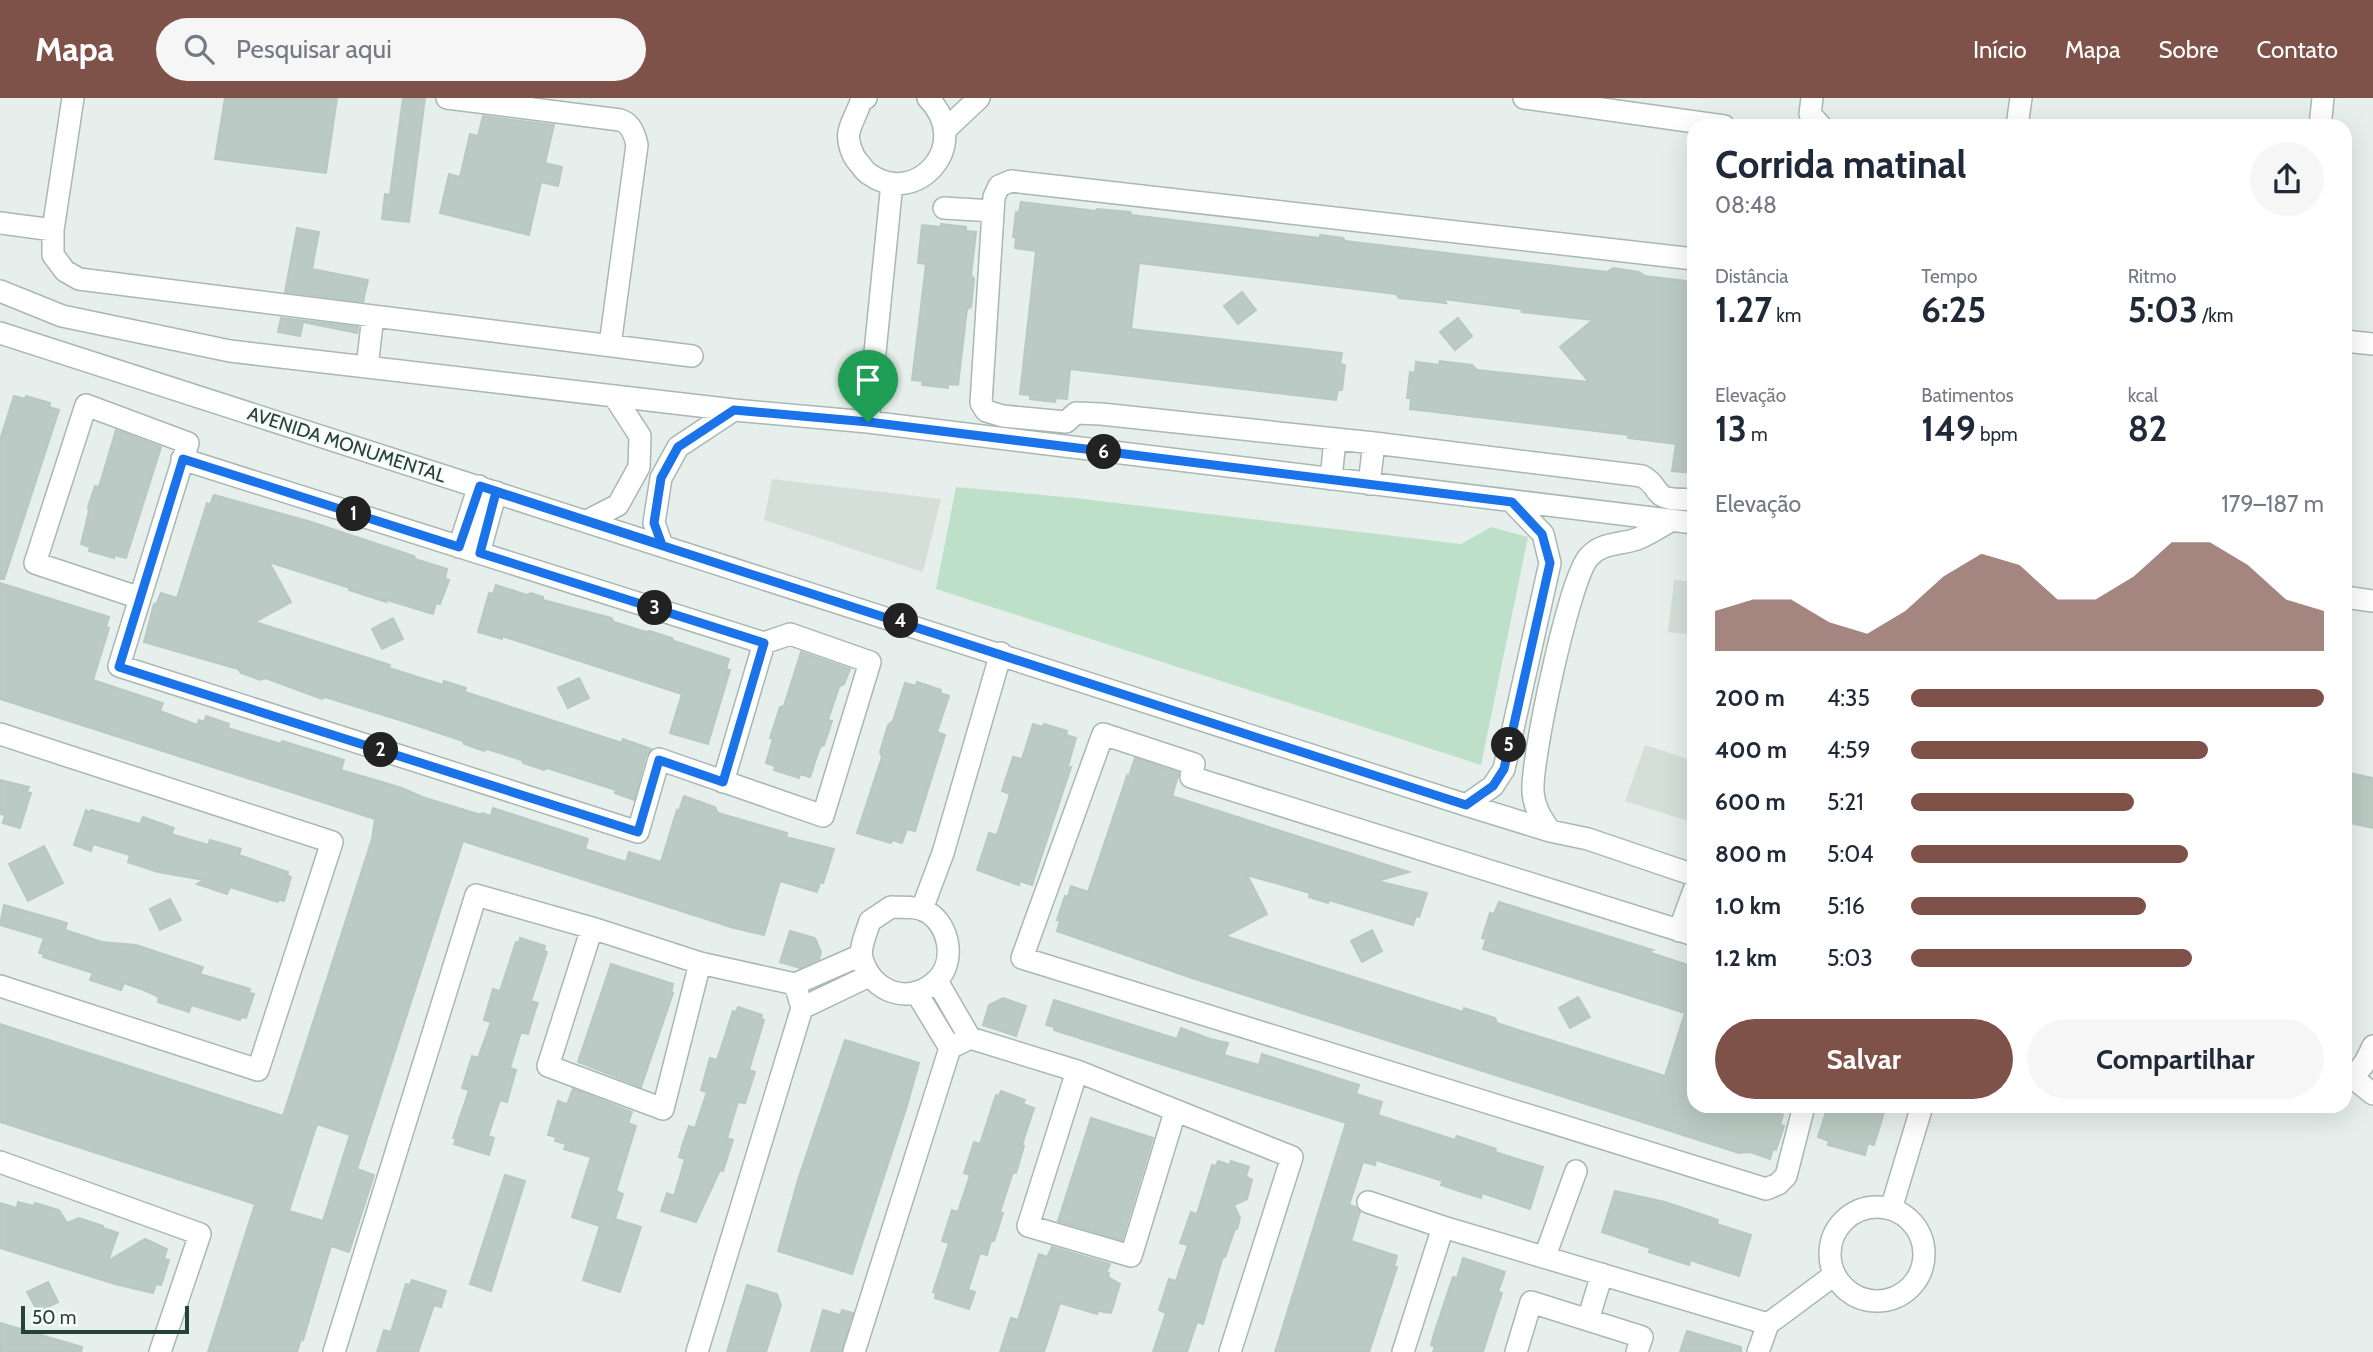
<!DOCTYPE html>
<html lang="pt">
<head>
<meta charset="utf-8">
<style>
	:root { --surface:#fff; --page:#f6f6f7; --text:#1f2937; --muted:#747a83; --accent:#7f5249 }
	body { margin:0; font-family:Cabin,sans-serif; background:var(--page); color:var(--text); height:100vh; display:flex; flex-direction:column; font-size:26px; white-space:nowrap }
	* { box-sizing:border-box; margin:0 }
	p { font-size:23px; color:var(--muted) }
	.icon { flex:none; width:38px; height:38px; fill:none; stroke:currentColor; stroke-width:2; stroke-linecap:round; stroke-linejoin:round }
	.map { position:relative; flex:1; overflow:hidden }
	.panel { position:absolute; left:1687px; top:21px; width:665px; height:994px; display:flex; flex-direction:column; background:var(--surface); border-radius:21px; box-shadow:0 7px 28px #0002 }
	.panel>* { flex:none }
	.scale { position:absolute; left:21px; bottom:18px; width:168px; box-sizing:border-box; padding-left:7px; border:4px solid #24423a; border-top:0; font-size:19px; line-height:24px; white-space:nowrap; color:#24423a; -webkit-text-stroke:5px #f7fbf9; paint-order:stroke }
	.pin { position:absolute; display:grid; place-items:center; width:60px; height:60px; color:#fff; margin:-72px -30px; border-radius:50% 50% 50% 0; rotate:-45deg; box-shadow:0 0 7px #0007 }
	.pin .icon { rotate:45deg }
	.km { position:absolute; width:35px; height:35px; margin:-18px; border-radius:50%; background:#222; color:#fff; font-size:19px; line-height:35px; text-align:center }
	.round { display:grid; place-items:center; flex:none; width:74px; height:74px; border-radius:37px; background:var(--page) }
	.summary { display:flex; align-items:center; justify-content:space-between; height:119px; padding:0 28px }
	h1 { font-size:38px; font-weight:700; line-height:52px }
	.figures { display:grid; grid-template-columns:repeat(3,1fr); gap:10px; height:119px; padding:7px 28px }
	.figures div { display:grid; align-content:center }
	.figures b { font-size:35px; font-weight:700 }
	.figures small { font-size:19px; font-weight:400 }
	.figures p { font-size:19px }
	.chart { height:196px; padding:14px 28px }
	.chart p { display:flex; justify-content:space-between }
	.chart svg { width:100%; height:126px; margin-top:7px; fill:var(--accent); opacity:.7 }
	.action { display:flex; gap:14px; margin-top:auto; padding:14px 28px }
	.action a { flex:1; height:80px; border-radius:42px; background:var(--accent); color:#fff; font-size:28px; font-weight:700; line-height:80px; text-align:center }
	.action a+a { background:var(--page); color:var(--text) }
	ul { padding:0 28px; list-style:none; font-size:23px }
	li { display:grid; grid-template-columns:112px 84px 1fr; align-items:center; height:52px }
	li i { height:18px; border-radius:9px; background:var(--accent) }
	header { display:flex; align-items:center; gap:42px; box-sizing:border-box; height:98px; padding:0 35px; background:var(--accent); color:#fff }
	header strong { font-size:33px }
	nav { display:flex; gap:38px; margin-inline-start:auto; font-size:24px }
	.search { width:490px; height:63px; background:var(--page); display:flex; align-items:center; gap:18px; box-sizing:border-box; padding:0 24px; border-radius:38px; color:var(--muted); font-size:26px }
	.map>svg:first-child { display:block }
</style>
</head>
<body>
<header>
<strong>Mapa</strong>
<div class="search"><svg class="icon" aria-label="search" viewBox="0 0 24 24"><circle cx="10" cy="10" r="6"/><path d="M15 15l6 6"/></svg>Pesquisar aqui</div>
<nav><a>Início</a><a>Mapa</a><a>Sobre</a><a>Contato</a></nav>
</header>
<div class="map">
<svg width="2373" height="1254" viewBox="0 0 2373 1254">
	<rect width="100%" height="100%" fill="#e6efeb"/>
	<!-- built -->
	<path fill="#d4dfda" d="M 772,381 L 941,401 L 923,474 L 764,422 Z
		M 1674,482 L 1694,484 L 1694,537 L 1668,534 Z
		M 1645,647 L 1694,663 L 1694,725 L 1625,703 Z"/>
	<!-- green -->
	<path fill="#bfe0c8" d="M 956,389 L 1075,400 L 1461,446 L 1491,429 L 1528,439 L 1481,667 L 936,491 Z"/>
	<!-- building -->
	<path fill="#bbcac4" stroke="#b8c9c2" stroke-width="2" fill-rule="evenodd" d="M 225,0 L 337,0 L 326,75 L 215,61 Z
		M 403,0 L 425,0 L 409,124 L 382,121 L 385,96 L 390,97 Z
		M 483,18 L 554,27 L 545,65 L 562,69 L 558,88 L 541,84 L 529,137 L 440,115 L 449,76 L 460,79 L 470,36 L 478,38 Z
		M 1021,104 L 1096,113 L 1097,111 L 1130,114 L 1132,117 L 1320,140 L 1320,137 L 1343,140 L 1345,143 L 1607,174 L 1613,170 L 1639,174 L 1645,178 L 1694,184 L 1694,375 L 1672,373 L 1676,346 L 1628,340 L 1629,337 L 1410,311 L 1411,300 L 1407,300 L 1410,274 L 1415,275 L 1416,264 L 1439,267 L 1440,263 L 1472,267 L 1477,272 L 1589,284 L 1560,249 L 1593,222 L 1522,214 L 1521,211 L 1443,201 L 1446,205 L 1399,200 L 1396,196 L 1139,165 L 1131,231 L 1342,255 L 1340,266 L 1345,267 L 1342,292 L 1338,292 L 1336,302 L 1070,271 L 1067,301 L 1056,300 L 1055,304 L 1030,301 L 1030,297 L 1020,296 L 1036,153 L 1015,150 L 1016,139 L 1013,139 L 1016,114 L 1019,115 Z
		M 941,126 L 966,129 L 966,133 L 976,134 L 971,177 L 974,181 L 971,209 L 967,211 L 958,287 L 948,286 L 948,290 L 922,287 L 923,283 L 912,282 L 926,166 L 918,165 L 922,127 L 941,129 Z
		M 297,130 L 319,134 L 312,171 L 368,182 L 363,204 L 285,194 Z
		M 1242,194 L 1256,212 L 1238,226 L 1224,208 Z
		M 281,220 L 358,229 L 358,230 L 357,235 L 303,224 L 300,238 L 278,234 Z
		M 1458,220 L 1472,238 L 1455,252 L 1440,234 Z
		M 14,298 L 25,301 L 26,298 L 50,305 L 49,309 L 59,312 L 4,481 L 0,481 L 0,342 Z
		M 116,332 L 161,349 L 126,460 L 114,457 L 114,460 L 89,453 L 90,449 L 81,446 L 89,413 L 88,409 L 95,388 L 99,389 Z
		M 214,397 L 308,423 L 414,458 L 415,461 L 447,471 L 445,481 L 449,482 L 440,506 L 436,505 L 433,516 L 384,501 L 386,504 L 349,492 L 350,490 L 269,464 L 291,504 L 255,524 L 390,567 L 389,570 L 443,587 L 444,583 L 466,590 L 465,594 L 622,645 L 623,641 L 651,651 L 646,657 L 634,702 L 615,695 L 616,692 L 547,670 L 544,672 L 523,665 L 522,662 L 487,651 L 484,653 L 464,646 L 463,643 L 406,624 L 325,599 L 322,601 L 265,580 L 261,582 L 241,575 L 238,571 L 144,544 L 154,506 L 156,507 L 161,495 L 177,500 L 207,405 L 210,407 Z
		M 0,485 L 109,519 L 106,529 L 109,530 L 93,582 L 163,605 L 160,613 L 197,627 L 199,622 L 204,624 L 206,618 L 229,626 L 228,630 L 281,646 L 282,643 L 344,662 L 341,672 L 402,690 L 422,699 L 481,717 L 482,715 L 491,718 L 493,710 L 588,741 L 585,751 L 626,764 L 629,754 L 661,764 L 677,712 L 679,713 L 684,698 L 715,709 L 718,715 L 787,735 L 786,739 L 834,751 L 823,785 L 820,784 L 817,794 L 780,783 L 764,837 L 734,830 L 463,743 L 357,1071 L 374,1077 L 349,1154 L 331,1148 L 303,1242 L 301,1241 L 297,1254 L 208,1254 L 255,1106 L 0,1024 L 0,926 L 283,1018 L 372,741 L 375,721 L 0,601 ZM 317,1026 L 350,1037 L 323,1123 L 289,1113 Z
		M 496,487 L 527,497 L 531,495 L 543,499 L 543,502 L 611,520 L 614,524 L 646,534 L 650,533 L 672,540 L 674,543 L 729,561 L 726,571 L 730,572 L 708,646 L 670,635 L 682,596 L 502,538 L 502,541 L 478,534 L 489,495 L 493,496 Z
		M 393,520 L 403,541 L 382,551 L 372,531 Z
		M 801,554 L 850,571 L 844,586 L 839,589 L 828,622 L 832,623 L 824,647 L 820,649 L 810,679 L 800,676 L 799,680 L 774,672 L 775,668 L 766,665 L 773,641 L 770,640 L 780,609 L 784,608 Z
		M 579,580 L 589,600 L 568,610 L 558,590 Z
		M 917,584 L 941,592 L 940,595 L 949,598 L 937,634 L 945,637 L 915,733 L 907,731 L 902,745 L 892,742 L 891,745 L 857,735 L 882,659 L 880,654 L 888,627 L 893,623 L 905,585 L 916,588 Z
		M 1033,626 L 1043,629 L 1044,626 L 1067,633 L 1066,637 L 1076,640 L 1067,671 L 1071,669 L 1032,787 L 1019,783 L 1019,787 L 977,772 L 989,735 L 997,737 L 1010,696 L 1002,693 L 1013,659 L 1022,661 Z
		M 1135,660 L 1179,675 L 1172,698 L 1409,774 L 1377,783 L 1427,795 L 1419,819 L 1416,818 L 1413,827 L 1329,802 L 1328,805 L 1309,799 L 1310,795 L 1247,777 L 1267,816 L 1225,838 L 1463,914 L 1464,910 L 1495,920 L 1497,925 L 1518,932 L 1665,978 L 1685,915 L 1483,851 L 1486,841 L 1482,840 L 1490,815 L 1494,816 L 1499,804 L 1653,852 L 1648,854 L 1694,869 L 1694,1008 L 1756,1008 L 1783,1017 L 1780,1027 L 1784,1028 L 1776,1052 L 1773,1051 L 1770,1061 L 1750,1054 L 1739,1055 L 1192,880 L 1057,833 L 1060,823 L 1057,822 L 1065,798 L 1068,799 L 1071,788 L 1088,794 L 1127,678 L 1128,681 Z
		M 2345,674 L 2373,680 L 2373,730 L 2345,724 Z
		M 0,682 L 29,689 L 27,694 L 31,695 L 20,730 L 3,725 L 5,717 L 0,716 Z
		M 86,712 L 90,715 L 91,712 L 140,726 L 143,719 L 174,730 L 171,736 L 208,747 L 210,742 L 241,751 L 239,757 L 288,774 L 287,777 L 291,779 L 284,803 L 279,801 L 278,804 L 230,789 L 227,796 L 197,786 L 204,782 L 158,774 L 128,764 L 130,757 L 93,746 L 91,753 L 74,747 Z
		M 44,748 L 63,785 L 28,803 L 9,766 Z
		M 170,801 L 181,822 L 160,832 L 150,811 Z
		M 4,807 L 67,825 L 65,832 L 102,844 L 136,847 L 203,869 L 200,876 L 250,891 L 249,895 L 254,896 L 246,920 L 241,919 L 240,922 L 191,907 L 189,914 L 158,904 L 159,899 L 144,892 L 124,885 L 121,892 L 90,882 L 93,875 L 43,859 L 44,856 L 39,855 L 44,840 L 0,827 Z
		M 1372,832 L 1382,853 L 1362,864 L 1351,843 Z
		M 790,833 L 815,840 L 821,854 L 819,861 L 800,870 L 780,864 Z
		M 520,840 L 545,848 L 544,853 L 547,854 L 531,903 L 538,905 L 535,913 L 528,936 L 521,934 L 510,970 L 516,972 L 507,1004 L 500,1002 L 488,1038 L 494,1040 L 489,1057 L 454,1046 L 456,1041 L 453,1040 L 469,992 L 462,990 L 472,958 L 478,960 L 491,924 L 484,922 L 493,891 L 500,893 L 516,844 L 519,845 Z
		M 611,866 L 673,886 L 671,895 L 673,895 L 641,989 L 578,964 Z
		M 1578,899 L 1590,919 L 1570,930 L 1559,910 Z
		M 1003,900 L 1026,908 L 1016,938 L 983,927 L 989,907 Z
		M 1054,902 L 1177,941 L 1181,930 L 1210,941 L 1228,945 L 1224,957 L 1259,967 L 1262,956 L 1359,987 L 1356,996 L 1382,1004 L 1378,1017 L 1455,1042 L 1457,1038 L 1496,1051 L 1495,1054 L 1543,1069 L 1530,1111 L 1482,1095 L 1481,1100 L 1465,1095 L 1441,1087 L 1443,1083 L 1376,1062 L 1375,1067 L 1363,1064 L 1349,1107 L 1356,1109 L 1360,1114 L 1351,1143 L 1397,1158 L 1394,1169 L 1397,1169 L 1369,1254 L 1275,1254 L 1346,1025 L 1054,932 L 1054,929 L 1046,927 Z
		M 738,909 L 762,917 L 761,921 L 764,922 L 749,972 L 755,974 L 745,1005 L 738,1004 L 727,1040 L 733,1042 L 723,1073 L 720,1072 L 696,1124 L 661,1113 L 667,1095 L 674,1098 L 685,1061 L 679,1059 L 682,1048 L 689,1028 L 695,1030 L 707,994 L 701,992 L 710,960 L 717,962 L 733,913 L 736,914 Z
		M 845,942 L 919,965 L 906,1011 L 852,1176 L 778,1153 L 798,1082 Z
		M 573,991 L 632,1014 L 628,1025 L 636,1028 L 616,1093 L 623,1096 L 615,1121 L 641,1129 L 620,1194 L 583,1182 L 600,1128 L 572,1119 L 591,1059 L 564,1051 L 566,1046 L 555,1043 L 556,1039 L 548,1037 L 558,1003 L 567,1006 Z
		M 1001,993 L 1025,1002 L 1023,1006 L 1034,1010 L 1022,1047 L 1024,1048 L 1016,1075 L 1013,1074 L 1000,1114 L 1003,1115 L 994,1143 L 991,1142 L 987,1157 L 980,1155 L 968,1192 L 975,1194 L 969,1211 L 935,1200 L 936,1195 L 933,1194 L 949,1145 L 942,1143 L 952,1112 L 958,1114 L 970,1077 L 964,1075 L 974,1044 L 980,1046 L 996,997 L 999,998 Z
		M 1828,1008 L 1886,1008 L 1874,1047 L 1868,1045 L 1865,1057 L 1828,1047 L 1829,1043 L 1818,1039 Z
		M 1091,1020 L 1153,1040 L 1122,1142 L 1058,1123 Z
		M 1218,1063 L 1230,1067 L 1231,1063 L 1249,1069 L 1246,1078 L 1252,1082 L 1247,1101 L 1234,1107 L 1240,1120 L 1237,1131 L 1235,1131 L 1225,1159 L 1223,1158 L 1203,1226 L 1197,1224 L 1187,1254 L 1153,1254 L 1166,1215 L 1159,1212 L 1169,1181 L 1176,1183 L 1188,1147 L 1180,1145 L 1191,1114 L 1197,1116 L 1212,1067 L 1216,1068 Z
		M 505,1077 L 525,1083 L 491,1193 L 470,1186 Z
		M 1615,1093 L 1665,1104 L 1718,1122 L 1717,1126 L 1751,1137 L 1739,1178 L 1690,1162 L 1689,1167 L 1649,1154 L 1650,1150 L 1602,1134 Z
		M 18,1104 L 34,1108 L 35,1105 L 59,1112 L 67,1125 L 79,1120 L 103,1128 L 103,1130 L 118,1135 L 108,1163 L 145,1141 L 167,1151 L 164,1161 L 169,1162 L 161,1187 L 156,1186 L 153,1195 L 115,1186 L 0,1150 L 0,1105 L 17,1110 Z
		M 1052,1149 L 1110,1166 L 1106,1174 L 1109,1175 L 1108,1179 L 1120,1186 L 1111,1215 L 1098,1213 L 1097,1216 L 1060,1205 L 1044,1254 L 1000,1254 L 1011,1220 L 1018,1222 L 1039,1156 L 1047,1159 Z
		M 1463,1160 L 1505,1174 L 1498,1194 L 1502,1195 L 1497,1210 L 1483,1254 L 1433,1254 L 1435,1249 L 1431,1247 L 1434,1236 L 1453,1179 L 1457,1180 Z
		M 412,1182 L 446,1193 L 441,1209 L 434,1207 L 418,1254 L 377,1254 L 384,1232 L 391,1234 L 406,1186 L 410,1187 Z
		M 48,1184 L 58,1204 L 38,1214 L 27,1194 Z
		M 747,1187 L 777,1196 L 781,1207 L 766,1254 L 727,1254 Z
		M 823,1212 L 840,1217 L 842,1212 L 853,1215 L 841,1254 L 811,1254 Z
		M 0,1225 L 82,1249 L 81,1254 L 0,1254 Z
		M 1687,1233 L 1741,1249 L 1741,1254 L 1680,1254 Z"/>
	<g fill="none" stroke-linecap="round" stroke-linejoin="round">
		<defs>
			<path id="minor" d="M 73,0 L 53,132 L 53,157 L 65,173 L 79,181 L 692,258
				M 447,0 L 620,22 C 631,25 635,37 637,47 L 610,247
				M 866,0 L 861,3 C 858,13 851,24 849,34 C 847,43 852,57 858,64 C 862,68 865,74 869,76 C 916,110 974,47 928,0
				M 1524,0 L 1724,28
				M 1812,0 L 1810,16 L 1821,28
				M 2017,28 L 2021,0
				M 2320,28 L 2323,0
				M 946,31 L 979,0
				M 944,110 L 993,113
				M 0,125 L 53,132
				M 1694,161 L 1011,83 L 999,88 L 994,99 L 981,305 L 986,313 L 1003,318 L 1066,324 L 1076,315 L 1101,316 L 1374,345 L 1642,378 C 1652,383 1652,387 1659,395 C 1665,403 1684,401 1694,402
				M 0,193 L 62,218 L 230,253 L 734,312 L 868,324 L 1694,425
				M 0,235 L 1466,707 L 1550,733 L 1588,741 L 1694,777
				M 2345,243 L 2373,246
				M 367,269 L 373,218
				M 868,324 L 892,85
				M 182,361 L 764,545 L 723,684
				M 1331,381 L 1335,341
				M 1369,386 L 1374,345
				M 587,423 L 618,407 L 639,369 L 640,338 L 614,298
				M 662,447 L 654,425 L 661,380 L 678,349 L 734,312
				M 459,449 L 479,388
				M 479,455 L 496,394
				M 2345,499 L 2373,503
				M 140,500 L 35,465 L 86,307 L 188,345 L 119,568 L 638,734 L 659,661 L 823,718 L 870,564 L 790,536 L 764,545
				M 0,636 L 332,744 L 258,972 L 0,888
				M 1466,707 L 1493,688 L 1504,671 L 1550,465 L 1543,436 L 1512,404
				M 1550,733 C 1542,721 1534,710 1533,694 C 1531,661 1569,483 1588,460 C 1601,444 1620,447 1637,441 C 1649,436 1660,429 1670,423
				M 891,809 C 900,810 915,808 923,812 C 948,822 957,861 938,881 C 912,909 871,895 862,860 C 859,850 867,833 870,823 Z
				M 922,811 L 943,755 L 1001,555
				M 592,830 L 548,968 L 663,1011 L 700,865
				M 1679,833 L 1694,792
				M 1694,837 L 1191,679 L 1194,666 L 1103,636 L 1022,860 L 1766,1091 L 1778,1086 L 1786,1078 L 1804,1008
				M 937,883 L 970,940
				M 795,886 L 861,857
				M 916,894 L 950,950
				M 802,910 L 869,878
				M 1077,973 L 1028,1128 L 1131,1158 L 1175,1014
				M 2352,979 L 2373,996
				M 2345,980 C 2361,976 2367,961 2373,948
				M 0,1064 L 200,1136 L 160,1254
				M 1368,1104 L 1443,1129
				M1830 1156a47 47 0 1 1 94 0a47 47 0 1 1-94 0Z
				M 1891,1111 L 1922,1008
				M 1545,1158 L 1576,1073
				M 1588,1222 L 1602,1176
				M 334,1254 L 476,797 L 592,830 L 700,865 L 795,886 L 802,910 L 697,1254
				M 854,1254 L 950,950 L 970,940 L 1077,973 L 1292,1059 L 1230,1254
				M 1403,1254 L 1443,1129 L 1768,1226
				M 1516,1254 L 1531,1204 L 1642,1239 L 1637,1254
				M 1758,1254 L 1768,1226 L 1834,1177"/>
		</defs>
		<!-- minor casing -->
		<use href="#minor" stroke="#a8b8b2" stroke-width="24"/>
		<!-- minor -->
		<use href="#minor" stroke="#fff" stroke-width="21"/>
	</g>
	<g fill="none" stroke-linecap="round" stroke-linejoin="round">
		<defs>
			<path id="route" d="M 868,324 L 734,312 L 678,349 L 661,380 L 654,425 L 662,447 C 601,427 540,408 480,388 L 459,449 L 183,361 L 119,569 L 638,734 L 659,662 L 723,684 L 764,545 L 480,455 L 496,394 L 1466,707 L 1493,688 L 1504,671 L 1550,465 L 1542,436 L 1512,404 L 868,324"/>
		</defs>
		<!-- route casing -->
		<use href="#route" stroke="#fff" stroke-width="14"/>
		<!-- route -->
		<use href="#route" stroke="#1a73e8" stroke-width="9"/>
	</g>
	<g text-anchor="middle" stroke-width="5" stroke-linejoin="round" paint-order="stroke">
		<!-- street labels -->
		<g font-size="19" fill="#24423a" stroke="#f7fbf9">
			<text transform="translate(347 346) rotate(18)" y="7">AVENIDA MONUMENTAL</text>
		</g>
	</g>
</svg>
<div class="scale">50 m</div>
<div class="pin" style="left:868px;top:324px;background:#1e9e55"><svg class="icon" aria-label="arrive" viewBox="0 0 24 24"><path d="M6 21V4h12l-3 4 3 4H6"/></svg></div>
<b class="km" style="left:354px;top:416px">1</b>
<b class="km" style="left:381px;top:652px">2</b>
<b class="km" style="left:655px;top:510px">3</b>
<b class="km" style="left:901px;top:523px">4</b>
<b class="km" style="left:1509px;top:647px">5</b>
<b class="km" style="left:1104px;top:354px">6</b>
<section class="panel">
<div class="summary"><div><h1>Corrida matinal</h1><p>08:48</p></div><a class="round"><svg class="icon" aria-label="share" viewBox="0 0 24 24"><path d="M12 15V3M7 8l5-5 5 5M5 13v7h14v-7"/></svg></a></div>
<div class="figures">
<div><p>Distância</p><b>1.27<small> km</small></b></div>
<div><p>Tempo</p><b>6:25</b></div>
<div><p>Ritmo</p><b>5:03<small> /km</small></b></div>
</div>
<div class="figures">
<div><p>Elevação</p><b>13<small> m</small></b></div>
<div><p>Batimentos</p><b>149<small> bpm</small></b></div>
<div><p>kcal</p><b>82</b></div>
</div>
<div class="chart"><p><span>Elevação</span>179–187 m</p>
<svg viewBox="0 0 160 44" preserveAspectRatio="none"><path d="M0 44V30L10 26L20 26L30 34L40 38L50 30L60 18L70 10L80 14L90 26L100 26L110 18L120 6L130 6L140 14L150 26L160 30V44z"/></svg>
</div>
<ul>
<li><b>200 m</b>4:35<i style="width:100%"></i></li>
<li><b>400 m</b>4:59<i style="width:72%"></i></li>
<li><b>600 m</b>5:21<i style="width:54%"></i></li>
<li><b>800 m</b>5:04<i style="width:67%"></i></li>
<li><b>1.0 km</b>5:16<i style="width:57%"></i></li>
<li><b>1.2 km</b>5:03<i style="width:68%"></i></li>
</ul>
<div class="action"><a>Salvar</a><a>Compartilhar</a></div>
</section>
</div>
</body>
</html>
